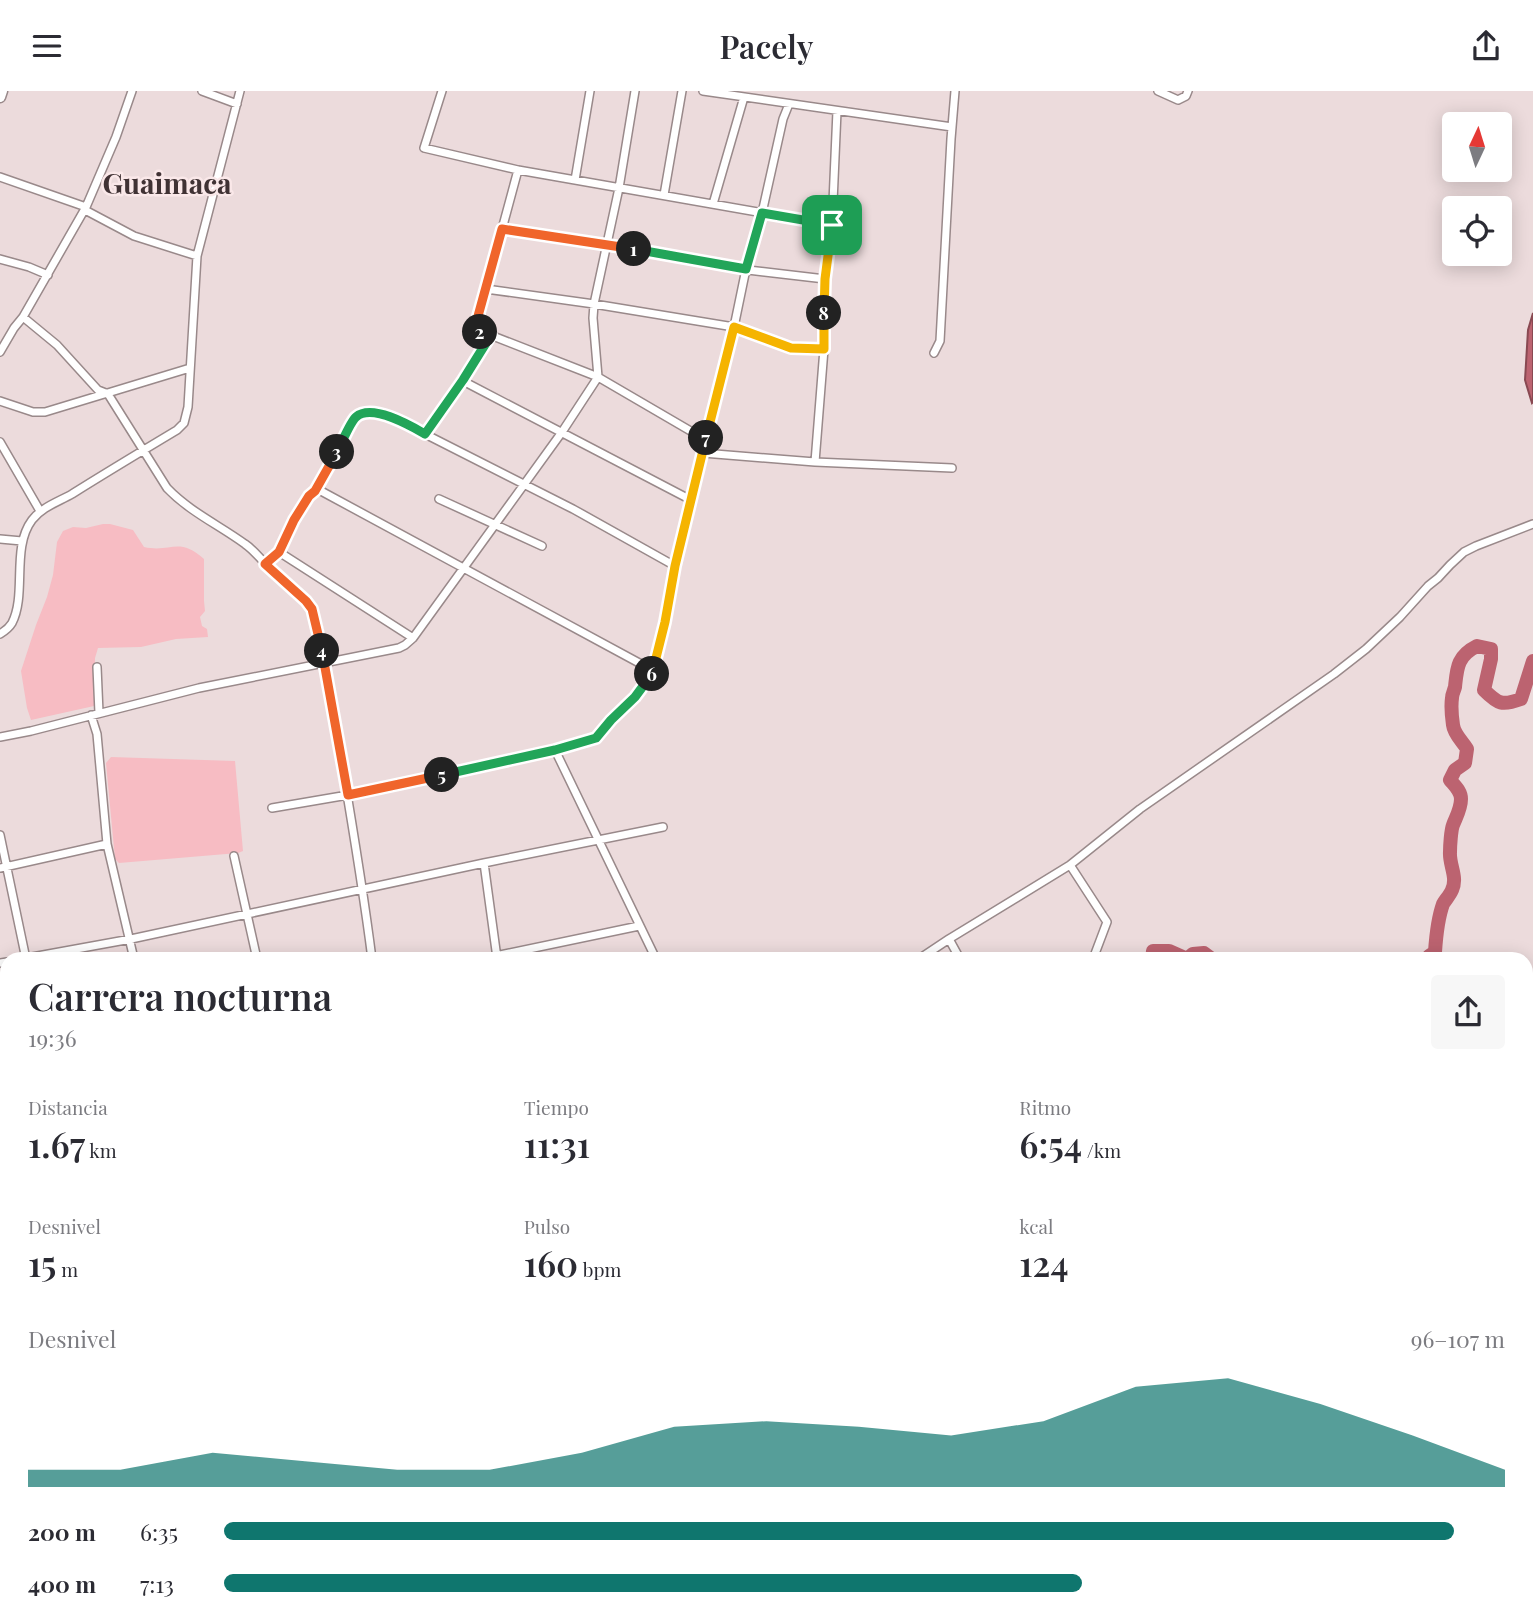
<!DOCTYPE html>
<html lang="es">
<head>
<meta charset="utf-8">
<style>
	:root { --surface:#fff; --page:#f7f7f7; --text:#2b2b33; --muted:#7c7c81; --accent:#0f766e }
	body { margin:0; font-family:"Playfair Display",serif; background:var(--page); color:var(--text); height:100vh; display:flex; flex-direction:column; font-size:26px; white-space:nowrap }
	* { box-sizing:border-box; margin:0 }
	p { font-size:23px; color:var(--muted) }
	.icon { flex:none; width:38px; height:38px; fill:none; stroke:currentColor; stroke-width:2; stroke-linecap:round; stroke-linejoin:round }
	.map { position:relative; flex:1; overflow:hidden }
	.panel { position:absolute; left:0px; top:861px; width:1533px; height:672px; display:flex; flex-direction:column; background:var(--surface); border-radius:21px 21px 0 0; box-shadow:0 4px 18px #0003 }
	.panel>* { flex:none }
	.needle { width:46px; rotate:4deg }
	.fabs { position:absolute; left:1442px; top:21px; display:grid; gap:14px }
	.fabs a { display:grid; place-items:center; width:70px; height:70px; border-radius:7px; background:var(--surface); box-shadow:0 4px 18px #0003; font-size:35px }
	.pin { position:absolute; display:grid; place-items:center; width:60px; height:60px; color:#fff; margin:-30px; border-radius:14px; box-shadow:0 4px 10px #0006 }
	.km { position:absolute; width:35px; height:35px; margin:-18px; border-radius:50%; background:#222; color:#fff; font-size:19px; line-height:35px; text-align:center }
	.round { display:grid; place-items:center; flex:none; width:74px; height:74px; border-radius:7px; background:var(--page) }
	.headline { display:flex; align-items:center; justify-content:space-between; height:119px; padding:0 28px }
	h1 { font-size:38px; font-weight:600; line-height:52px }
	.metrics { display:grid; grid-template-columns:repeat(3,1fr); gap:10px; height:119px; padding:7px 28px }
	.metrics div { display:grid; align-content:center }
	.metrics b { font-size:35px; font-weight:600 }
	.metrics small { font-size:19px; font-weight:400 }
	.metrics p { font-size:19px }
	.chart { height:196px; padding:14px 28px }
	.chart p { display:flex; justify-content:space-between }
	.chart svg { width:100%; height:126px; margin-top:7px; fill:var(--accent); opacity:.7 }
	ul { padding:0 28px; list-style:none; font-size:23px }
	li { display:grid; grid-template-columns:112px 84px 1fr; align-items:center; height:52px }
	li i { height:18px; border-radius:9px; background:var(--accent) }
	header { display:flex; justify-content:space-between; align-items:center; height:91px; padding:0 28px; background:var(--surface); font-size:32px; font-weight:600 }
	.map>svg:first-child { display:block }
</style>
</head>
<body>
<header><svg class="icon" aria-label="menu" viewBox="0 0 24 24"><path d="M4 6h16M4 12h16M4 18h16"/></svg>Pacely<svg class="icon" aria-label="share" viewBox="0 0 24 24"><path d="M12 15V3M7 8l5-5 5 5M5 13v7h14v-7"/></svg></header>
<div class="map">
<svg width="1533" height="1533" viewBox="0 0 1533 1533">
	<rect width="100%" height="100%" fill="#ecdbdc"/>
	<!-- green -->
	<path fill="#f7bcc3" d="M 103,433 L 110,433 L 133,439 L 144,456 C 172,462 178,445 204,468 L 204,510 L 205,520 L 200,526 L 202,535 L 207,538 L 208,546 L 176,548 L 141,556 L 98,557 L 95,567 L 94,615 L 31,629 L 27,617 L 21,580 L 36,534 L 47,506 L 53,484 L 57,451 L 63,440 L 73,436 L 86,437 Z
		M 111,666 L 235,670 L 243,760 L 238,762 L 119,772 L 115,768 L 106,672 Z"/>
	<!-- water -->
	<path fill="#bc6370" stroke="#894952" stroke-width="2" d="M 1533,222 L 1533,311 L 1532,312 L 1525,289 L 1528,239 Z"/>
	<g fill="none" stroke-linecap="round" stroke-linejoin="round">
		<!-- river -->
		<path stroke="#bc6370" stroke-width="14" d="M 1152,868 L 1153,860 L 1169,860 L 1187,868 L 1193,863 L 1204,862 L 1212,868
			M 1429,868 L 1429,865 L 1435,861 C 1436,846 1438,827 1443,813 C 1446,808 1450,804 1452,799 C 1458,786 1449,774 1450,761 C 1450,755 1451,739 1453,734 C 1456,726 1461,718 1461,708 C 1461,700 1455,695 1450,689 L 1455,679 L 1465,672 L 1467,658 C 1462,650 1454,643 1453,634 C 1452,627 1451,614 1452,607 C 1452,603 1454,600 1455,596 C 1457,577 1457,565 1477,555 L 1491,558 L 1491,568 L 1484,599 C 1498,613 1502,615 1521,608 L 1533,570
			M 440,1526 L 441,1533
			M 117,1533 L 120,1526
			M 586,1533 L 594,1530 L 596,1526"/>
		<defs>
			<path id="minor" d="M 202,0 L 237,13
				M 442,0 L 424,57 L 518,79 L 832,134
				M 703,0 L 952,36
				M 1158,0 L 1178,9 L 1186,5 L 1188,0
				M 518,79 L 475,238 L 598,286 L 706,349
				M 0,86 L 86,116
				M 575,89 L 590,0
				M 664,104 L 682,0
				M 713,113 L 744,6
				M 85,119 L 134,145 L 197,165
				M 502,138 L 607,153 L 748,179 L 825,188
				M 0,168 L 29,176 L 48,184
				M 486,198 L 594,213 L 734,236 L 791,257 L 824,258
				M 23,226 L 57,254 L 98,299 L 108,303 L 167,397 C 190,421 219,434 245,453 C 254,459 260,468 268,475 C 281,487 296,498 308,511 C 320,526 327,588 331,609 C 346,695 361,781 372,868
				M 491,244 L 463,290 L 425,343 L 573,418 L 675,475
				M 0,261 L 14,237 L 23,226 L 86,116 L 116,46 L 132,0
				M 934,262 L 940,250 L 951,48 L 955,0
				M 463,290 L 691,409
				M 0,310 L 33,321 L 45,321 L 190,277
				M 0,351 L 40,420
				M 703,362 L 815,371 L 952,377
				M 815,371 L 824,258 L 825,188 L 832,134 L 837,20
				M 315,400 L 352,331 C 354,328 356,325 360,323 C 377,316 410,335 425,343
				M 439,408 L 542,455
				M 0,448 L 22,450
				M 279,461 L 413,547
				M 265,473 C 269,470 275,466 278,462 C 290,448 299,399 321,400 L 654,580
				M 0,543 C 5,540 9,537 12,532 C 27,503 11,457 32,429 C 42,416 58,411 72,403 C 107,381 142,360 177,339 L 184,332 L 188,316 L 197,165 L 240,0
				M 97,576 L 99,622
				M 91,624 L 97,643 L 107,753 L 134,868
				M 0,646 L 31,640 L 199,597 L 399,557 L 405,554 L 413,547 L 562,341 L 598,286 L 593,227 L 594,213 L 619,97 L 635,0
				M 555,659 L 656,868
				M 272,717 L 348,704 L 555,659 L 596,647 L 611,629 L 636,606 L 646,594 L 654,580 L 665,531 L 675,475 L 734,236 L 746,178 L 762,122 L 783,28 L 789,13
				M 0,744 L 26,868
				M 234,765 L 257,868
				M 484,772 L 497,867
				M 1070,774 L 1107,831 L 1093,868
				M 0,777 L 107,753
				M 949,848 L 960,868
				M 21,868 L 131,848 L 484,772 L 663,736
				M 481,868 L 639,835
				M 919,868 L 949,848 L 1070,774 L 1140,718 L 1334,583 L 1366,558 L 1400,526 L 1428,495 L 1438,487 L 1450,474 L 1464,461 L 1476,455 L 1533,433
				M 0,872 L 7,871
				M 0,965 L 7,964
				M 0,1065 L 7,1064
				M 0,1144 L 7,1143
				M 0,1230 L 7,1228
				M 0,1314 L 7,1345
				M 0,1429 L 7,1427
				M 0,1475 L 7,1470
				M 941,1526 L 958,1533
				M 1289,1526 L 1292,1533
				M 675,1533 L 682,1526
				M 1139,1533 L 1145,1526"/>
			<path id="secondary" d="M 0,6 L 2,0"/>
		</defs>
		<!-- minor casing -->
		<use href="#minor" stroke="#99898a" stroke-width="10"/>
		<!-- secondary casing -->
		<use href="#secondary" stroke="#99898a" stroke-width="13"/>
		<!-- minor -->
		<use href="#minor" stroke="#fff" stroke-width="7"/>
		<!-- secondary -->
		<use href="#secondary" stroke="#fff" stroke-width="10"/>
	</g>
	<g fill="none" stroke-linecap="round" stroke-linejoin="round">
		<defs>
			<path id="split-1" d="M 634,158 L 746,178 L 762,122 L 832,134"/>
			<path id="split-2" d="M 480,241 L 475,239 L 475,236 L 502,138 L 634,158"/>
			<path id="split-3" d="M 337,361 C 342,352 350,331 356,326 C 372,312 411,335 425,343 L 463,289 L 491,244 L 480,241"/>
			<path id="split-4" d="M 322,560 L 312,518 L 306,510 L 265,473 L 279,461 L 294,429 L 309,405 L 315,400 L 337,361"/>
			<path id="split-5" d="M 322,560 L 348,704 L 442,684"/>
			<path id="split-6" d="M 442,684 L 555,659 L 596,647 L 611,629 L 635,606 L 652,583"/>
			<path id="split-7" d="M 652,583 L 665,531 L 675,475 L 706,347"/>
			<path id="split-8" d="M 706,347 L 734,236 L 791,257 L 824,258 L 824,222"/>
			<path id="split-9" d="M 824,222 L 825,188 L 832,134"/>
		</defs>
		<!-- split-1 casing -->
		<use href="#split-1" stroke="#fff" stroke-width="14"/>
		<!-- split-2 casing -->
		<use href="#split-2" stroke="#fff" stroke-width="14"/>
		<!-- split-3 casing -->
		<use href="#split-3" stroke="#fff" stroke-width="14"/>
		<!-- split-4 casing -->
		<use href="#split-4" stroke="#fff" stroke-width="14"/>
		<!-- split-5 casing -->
		<use href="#split-5" stroke="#fff" stroke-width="14"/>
		<!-- split-6 casing -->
		<use href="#split-6" stroke="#fff" stroke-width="14"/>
		<!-- split-7 casing -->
		<use href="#split-7" stroke="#fff" stroke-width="14"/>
		<!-- split-8 casing -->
		<use href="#split-8" stroke="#fff" stroke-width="14"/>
		<!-- split-9 casing -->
		<use href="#split-9" stroke="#fff" stroke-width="14"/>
		<!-- split-1 -->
		<use href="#split-1" stroke="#22a559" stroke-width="9"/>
		<!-- split-2 -->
		<use href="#split-2" stroke="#f0652b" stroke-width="9"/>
		<!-- split-3 -->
		<use href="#split-3" stroke="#22a559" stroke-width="9"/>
		<!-- split-4 -->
		<use href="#split-4" stroke="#f0652b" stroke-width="9"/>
		<!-- split-5 -->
		<use href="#split-5" stroke="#f0652b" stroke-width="9"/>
		<!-- split-6 -->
		<use href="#split-6" stroke="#22a559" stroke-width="9"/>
		<!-- split-7 -->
		<use href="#split-7" stroke="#f5b400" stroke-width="9"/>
		<!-- split-8 -->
		<use href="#split-8" stroke="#f5b400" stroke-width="9"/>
		<!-- split-9 -->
		<use href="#split-9" stroke="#f5b400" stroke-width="9"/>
	</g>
	<g text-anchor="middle" stroke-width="5" stroke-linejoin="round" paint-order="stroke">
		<!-- district labels -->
		<g font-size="28" font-weight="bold" fill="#403234" stroke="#fae8e9">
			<text x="167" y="103">Guaimaca</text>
		</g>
	</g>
</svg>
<div class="fabs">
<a><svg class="needle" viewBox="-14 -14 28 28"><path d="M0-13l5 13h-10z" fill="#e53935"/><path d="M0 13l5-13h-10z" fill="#7c7c81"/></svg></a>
<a><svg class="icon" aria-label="locate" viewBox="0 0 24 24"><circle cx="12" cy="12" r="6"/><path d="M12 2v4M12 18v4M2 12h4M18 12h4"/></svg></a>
</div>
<div class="pin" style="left:832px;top:134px;background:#1e9e55"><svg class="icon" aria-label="arrive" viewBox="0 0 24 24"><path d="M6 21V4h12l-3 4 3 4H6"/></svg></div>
<b class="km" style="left:634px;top:158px">1</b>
<b class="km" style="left:480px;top:241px">2</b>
<b class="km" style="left:337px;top:361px">3</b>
<b class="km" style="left:322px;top:560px">4</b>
<b class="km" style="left:442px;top:684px">5</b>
<b class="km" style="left:652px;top:583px">6</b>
<b class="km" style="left:706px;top:347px">7</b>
<b class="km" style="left:824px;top:222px">8</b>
<section class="panel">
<div class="headline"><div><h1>Carrera nocturna</h1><p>19:36</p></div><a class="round"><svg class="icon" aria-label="share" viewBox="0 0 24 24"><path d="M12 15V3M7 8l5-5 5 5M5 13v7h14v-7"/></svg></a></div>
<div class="metrics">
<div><p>Distancia</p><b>1.67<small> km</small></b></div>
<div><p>Tiempo</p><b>11:31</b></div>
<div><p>Ritmo</p><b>6:54<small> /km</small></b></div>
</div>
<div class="metrics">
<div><p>Desnivel</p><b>15<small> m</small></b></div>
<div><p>Pulso</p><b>160<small> bpm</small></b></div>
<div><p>kcal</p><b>124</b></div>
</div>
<div class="chart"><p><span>Desnivel</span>96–107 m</p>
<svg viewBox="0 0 160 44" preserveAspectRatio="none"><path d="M0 44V38L10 38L20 32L30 35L40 38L50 38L60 32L70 23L80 21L90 23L100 26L110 21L120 9L130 6L140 15L150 26L160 38V44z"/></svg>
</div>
<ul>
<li><b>200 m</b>6:35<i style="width:96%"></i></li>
<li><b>400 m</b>7:13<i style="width:67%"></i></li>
</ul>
</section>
</div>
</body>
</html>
